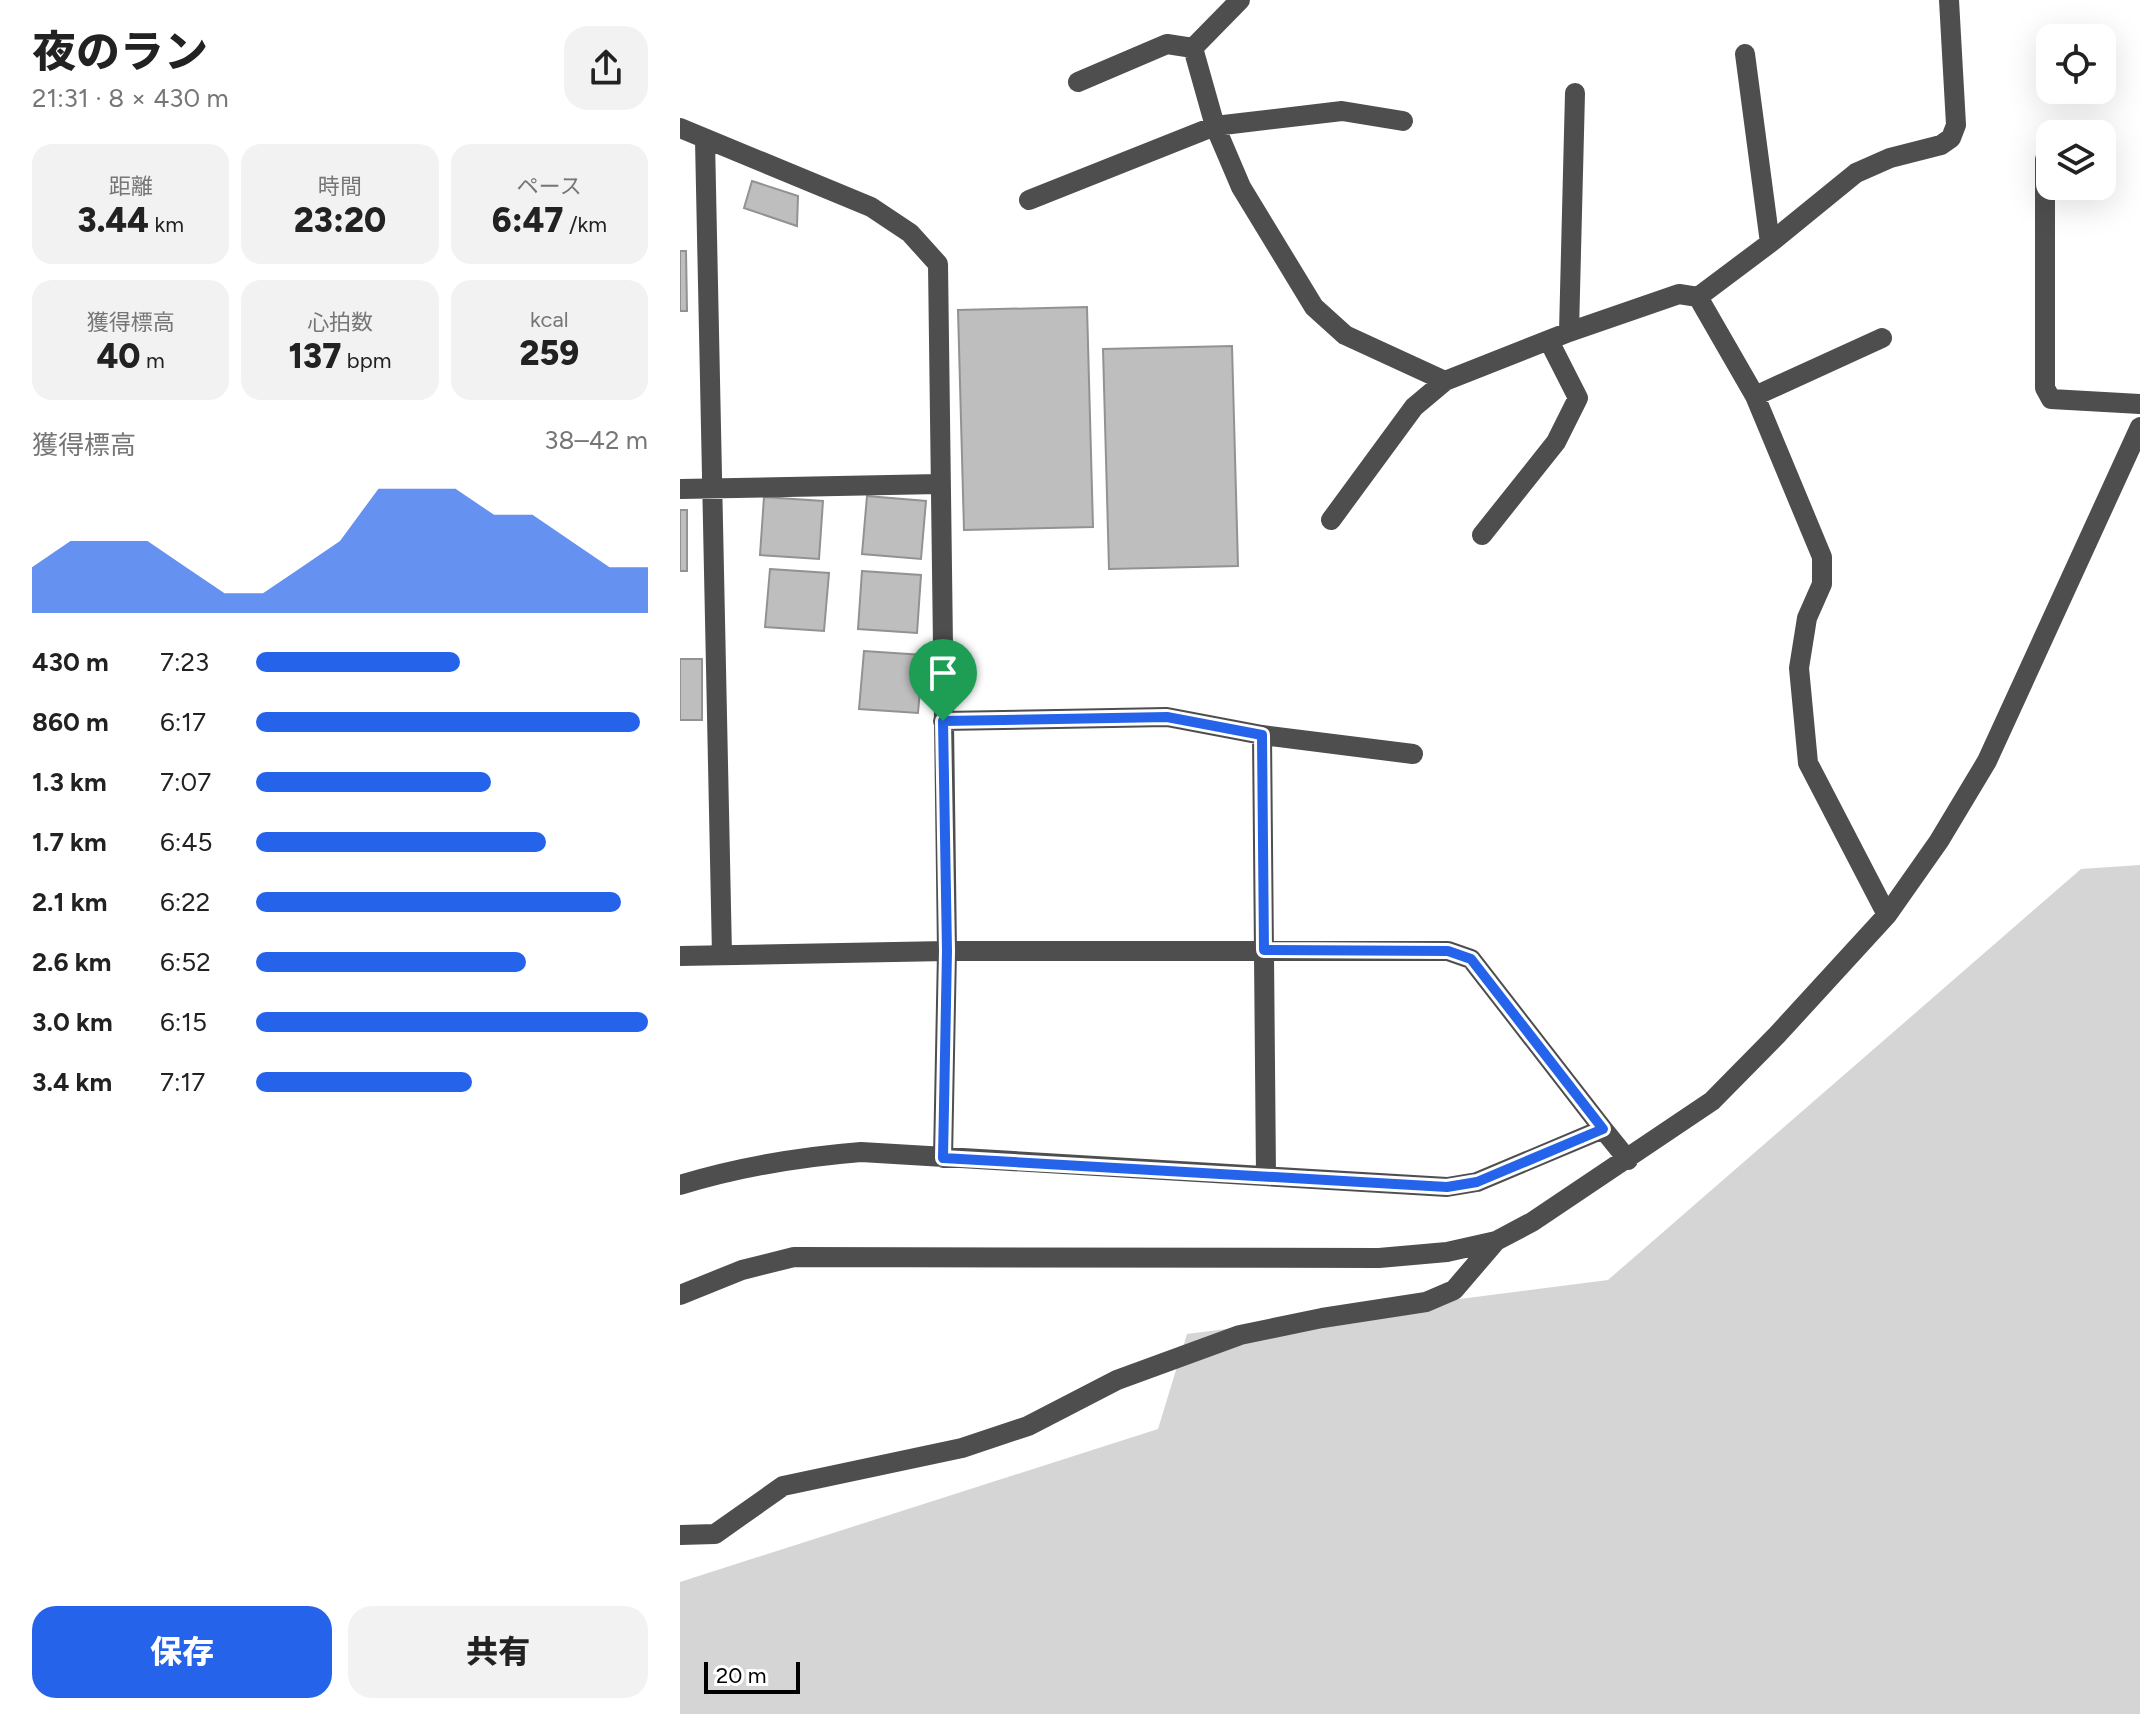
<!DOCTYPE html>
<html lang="ja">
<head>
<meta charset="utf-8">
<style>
	:root { --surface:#fff; --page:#f2f2f2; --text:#222; --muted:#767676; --accent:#2563eb }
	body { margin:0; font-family:Figtree,"Noto Sans JP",sans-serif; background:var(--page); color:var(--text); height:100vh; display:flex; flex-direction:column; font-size:30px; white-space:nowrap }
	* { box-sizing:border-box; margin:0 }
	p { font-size:26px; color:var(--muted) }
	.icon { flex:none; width:44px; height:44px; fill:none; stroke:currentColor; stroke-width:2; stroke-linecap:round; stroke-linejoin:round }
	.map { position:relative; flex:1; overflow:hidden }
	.side { display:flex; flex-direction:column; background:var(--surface); width:680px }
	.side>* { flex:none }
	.controls { position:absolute; left:1356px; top:24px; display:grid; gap:16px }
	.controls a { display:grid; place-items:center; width:80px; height:80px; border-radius:16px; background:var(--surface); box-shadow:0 8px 32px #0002; font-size:40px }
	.scale { position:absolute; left:24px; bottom:20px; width:96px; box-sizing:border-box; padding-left:8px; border:4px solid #000; border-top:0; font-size:22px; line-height:28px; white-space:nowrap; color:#000; -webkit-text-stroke:6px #fff; paint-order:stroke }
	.pin { position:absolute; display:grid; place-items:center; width:68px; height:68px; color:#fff; margin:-82px -34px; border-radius:50% 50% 50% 0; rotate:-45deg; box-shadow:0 0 8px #0007 }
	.pin .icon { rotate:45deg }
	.round { display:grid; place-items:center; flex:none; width:84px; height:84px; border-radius:24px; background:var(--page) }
	.headline { display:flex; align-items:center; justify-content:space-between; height:136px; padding:0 32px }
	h1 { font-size:44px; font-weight:800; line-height:60px }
	.metrics { display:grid; grid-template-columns:repeat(3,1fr); gap:12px; height:136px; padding:8px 32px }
	.metrics div { display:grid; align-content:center; border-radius:20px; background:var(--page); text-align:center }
	.metrics b { font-size:34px; font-weight:800 }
	.metrics small { font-size:22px; font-weight:400 }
	.metrics p { font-size:22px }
	.chart { height:224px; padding:16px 32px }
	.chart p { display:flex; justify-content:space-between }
	.chart svg { width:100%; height:144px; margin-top:8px; fill:var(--accent); opacity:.7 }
	.action { display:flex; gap:16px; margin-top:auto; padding:16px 32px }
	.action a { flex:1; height:92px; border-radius:24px; background:var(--accent); color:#fff; font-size:32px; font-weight:800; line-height:92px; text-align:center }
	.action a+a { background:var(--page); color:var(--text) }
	ul { padding:0 32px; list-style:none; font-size:26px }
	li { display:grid; grid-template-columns:128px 96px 1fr; align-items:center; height:60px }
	li i { height:20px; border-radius:10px; background:var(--accent) }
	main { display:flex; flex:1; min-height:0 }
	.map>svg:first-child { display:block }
</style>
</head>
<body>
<main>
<section class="side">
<div class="headline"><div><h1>夜のラン</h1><p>21:31 · 8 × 430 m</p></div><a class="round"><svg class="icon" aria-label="share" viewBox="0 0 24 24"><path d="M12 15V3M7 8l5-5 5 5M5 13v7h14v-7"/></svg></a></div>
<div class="metrics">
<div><p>距離</p><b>3.44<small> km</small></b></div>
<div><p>時間</p><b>23:20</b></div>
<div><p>ペース</p><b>6:47<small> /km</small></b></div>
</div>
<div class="metrics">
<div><p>獲得標高</p><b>40<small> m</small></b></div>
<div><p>心拍数</p><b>137<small> bpm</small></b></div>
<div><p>kcal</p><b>259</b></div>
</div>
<div class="chart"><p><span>獲得標高</span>38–42 m</p>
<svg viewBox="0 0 160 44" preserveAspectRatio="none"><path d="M0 44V30L10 22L20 22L30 22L40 30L50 38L60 38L70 30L80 22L90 6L100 6L110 6L120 14L130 14L140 22L150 30L160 30V44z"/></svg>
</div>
<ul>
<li><b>430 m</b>7:23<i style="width:52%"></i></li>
<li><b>860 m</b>6:17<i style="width:98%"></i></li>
<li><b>1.3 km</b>7:07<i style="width:60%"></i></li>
<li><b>1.7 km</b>6:45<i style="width:74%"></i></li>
<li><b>2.1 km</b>6:22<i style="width:93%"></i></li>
<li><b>2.6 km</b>6:52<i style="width:69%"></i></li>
<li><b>3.0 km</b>6:15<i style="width:100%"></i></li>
<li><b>3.4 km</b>7:17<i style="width:55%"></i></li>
</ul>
<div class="action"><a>保存</a><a>共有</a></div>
</section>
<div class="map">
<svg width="1460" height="1714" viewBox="0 0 1460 1714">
	<rect width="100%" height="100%" fill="#fff"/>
	<!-- green -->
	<path fill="#d5d5d5" d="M 1460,865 L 1460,1714 L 0,1714 L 0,1582 L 478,1429 L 507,1334 L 928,1280 L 1401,869 Z"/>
	<!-- building -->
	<path fill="#bebebe" stroke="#929292" stroke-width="2" d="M 72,181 L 118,196 L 117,226 L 64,208 Z
		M 0,251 L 6,251 L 7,311 L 0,311 Z
		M 407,307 L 413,527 L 284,530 L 278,310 Z
		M 552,346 L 558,566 L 429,569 L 423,349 Z
		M 187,496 L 246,501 L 241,559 L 182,554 Z
		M 84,497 L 143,501 L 139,559 L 80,555 Z
		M 0,510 L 7,510 L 7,571 L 0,571 Z
		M 90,569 L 149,573 L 144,631 L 85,627 Z
		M 182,571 L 241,575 L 237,633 L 178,629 Z
		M 184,651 L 243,655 L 238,713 L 179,709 Z
		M 0,659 L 22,659 L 22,720 L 0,720 Z"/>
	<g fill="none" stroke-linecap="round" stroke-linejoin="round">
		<!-- minor -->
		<path stroke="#4e4e4e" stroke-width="20" d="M 560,0 L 513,48 L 535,126 L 561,187 L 634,307 L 665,335 L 765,381 L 889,332 L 999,294 L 1018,297 L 1090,243 L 1176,173 L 1210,158 L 1261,145 L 1271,138 L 1276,125 L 1269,0
			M 1065,54 L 1090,243
			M 398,82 L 487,44 L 513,48
			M 0,128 L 191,207 L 230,233 L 258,264 L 267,951 L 263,1158
			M 25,140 L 42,955
			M 1365,159 L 1365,388 L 1371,399 L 1460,404
			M 349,200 L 535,126 L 662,111 L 723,121
			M 1018,297 L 1075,396 L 1142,557 L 1142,584 L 1127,618 L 1119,668 L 1128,763 L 1207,915
			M 889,332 L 895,93
			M 1075,396 L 1202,338
			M 0,489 L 259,484
			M 651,520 L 734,407 L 765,381
			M 802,535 L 876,442 L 898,398 L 869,341
			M 263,721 L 487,717 L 582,735 L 733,754
			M 582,735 L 586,1175
			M 0,956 L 267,951 L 768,951 L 791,959 L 923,1129 L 797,1182 L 767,1187 L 181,1152 C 119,1157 59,1167 0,1185
			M 923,1129 L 948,1160
			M 0,1295 L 62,1270 L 114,1257 L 699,1258 L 767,1252 L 816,1241 L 852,1222 L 1032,1101 L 1097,1035 L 1207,915 L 1259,841 L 1307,761 L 1460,427
			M 0,1535 L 35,1534 L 103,1486 L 282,1448 L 348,1426 L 437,1380 L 560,1335 L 642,1318 L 746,1302 L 774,1290 L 816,1241"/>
	</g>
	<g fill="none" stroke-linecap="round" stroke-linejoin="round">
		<defs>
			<path id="route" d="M 487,717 L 582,735 L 584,950 L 768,951 L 791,959 L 923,1129 L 797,1182 L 767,1187 L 263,1158 L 267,951 L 263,721 Z"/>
		</defs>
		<!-- route casing -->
		<use href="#route" stroke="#fff" stroke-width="16"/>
		<!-- route -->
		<use href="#route" stroke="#2563eb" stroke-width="10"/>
	</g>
</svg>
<div class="controls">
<a><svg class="icon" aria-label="locate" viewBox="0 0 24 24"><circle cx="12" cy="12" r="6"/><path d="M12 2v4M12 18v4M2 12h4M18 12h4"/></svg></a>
<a><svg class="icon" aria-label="layers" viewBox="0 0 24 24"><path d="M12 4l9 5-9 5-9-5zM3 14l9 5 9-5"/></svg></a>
</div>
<div class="scale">20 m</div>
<div class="pin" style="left:263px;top:721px;background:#1e9e55"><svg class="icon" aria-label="arrive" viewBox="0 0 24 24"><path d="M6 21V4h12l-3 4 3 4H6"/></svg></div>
</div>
</main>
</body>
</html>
